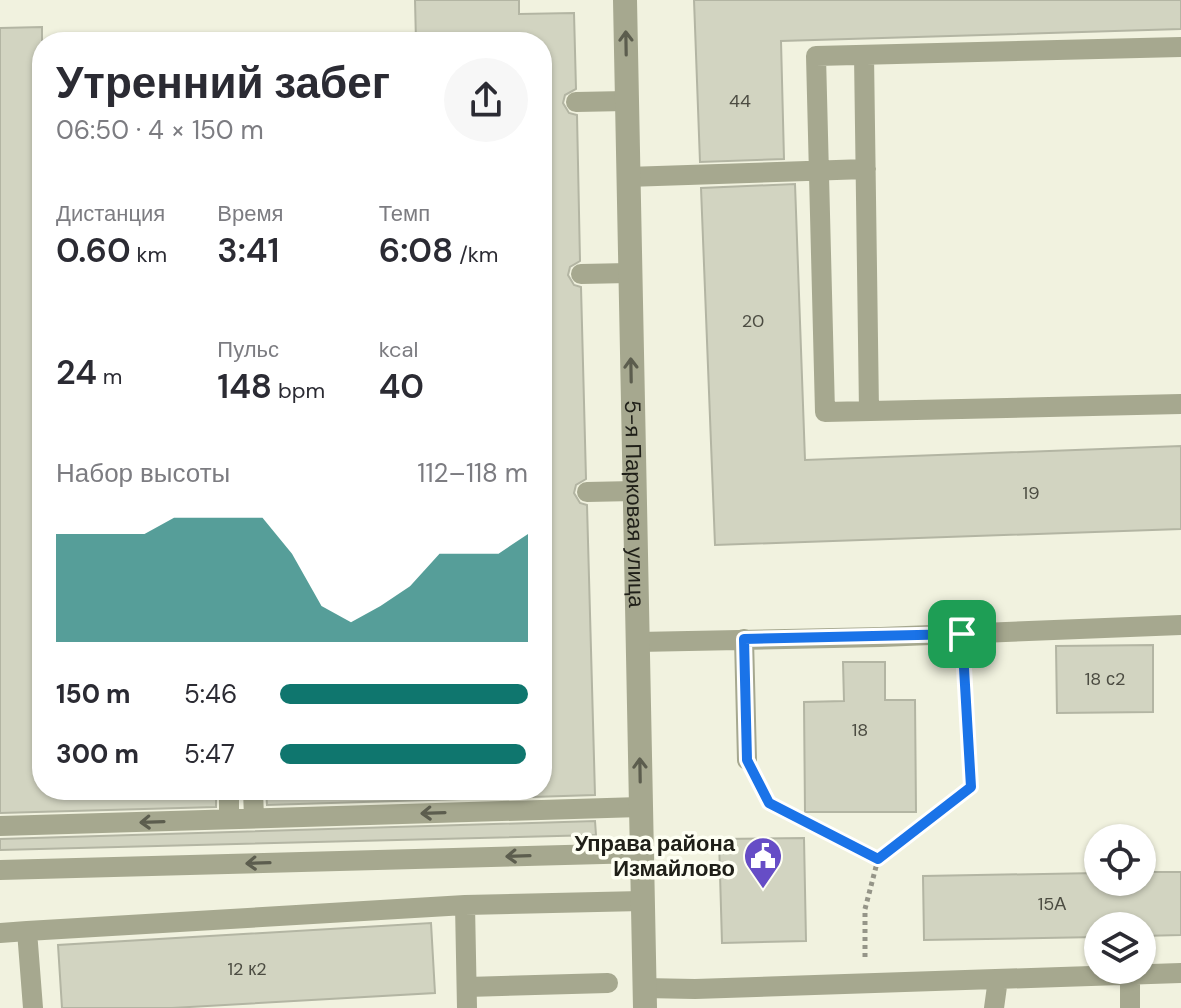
<!DOCTYPE html>
<html lang="ru">
<head>
<meta charset="utf-8">
<style>
	:root { --surface:#fff; --page:#f7f7f7; --text:#2b2b33; --muted:#7c7c81; --accent:#0f766e }
	body { margin:0; font-family:"DM Sans",sans-serif; background:var(--page); color:var(--text); height:100vh; display:flex; flex-direction:column; font-size:30px; white-space:nowrap }
	* { box-sizing:border-box; margin:0 }
	p { font-size:26px; color:var(--muted) }
	.icon { flex:none; width:44px; height:44px; fill:none; stroke:currentColor; stroke-width:2; stroke-linecap:round; stroke-linejoin:round }
	.map { position:relative; flex:1; overflow:hidden }
	.panel { position:absolute; left:32px; top:32px; width:520px; height:768px; display:flex; flex-direction:column; background:var(--surface); border-radius:32px; box-shadow:0 2px 6px #0004 }
	.panel>* { flex:none }
	.buttons { position:absolute; left:1084px; top:824px; display:grid; gap:16px }
	.buttons a { display:grid; place-items:center; width:72px; height:72px; border-radius:50%; background:var(--surface); box-shadow:0 2px 6px #0004; font-size:40px }
	.pin { position:absolute; display:grid; place-items:center; width:68px; height:68px; color:#fff; margin:-34px; border-radius:16px; box-shadow:0 4px 12px #0006 }
	.round { display:grid; place-items:center; flex:none; width:84px; height:84px; border-radius:42px; background:var(--page) }
	.head { display:flex; align-items:center; justify-content:space-between; height:136px; padding:0 24px }
	h1 { font-size:44px; font-weight:600; line-height:60px }
	.figures { display:grid; grid-template-columns:repeat(3,1fr); gap:12px; height:136px; padding:8px 24px }
	.figures div { display:grid; align-content:center }
	.figures b { font-size:34px; font-weight:600 }
	.figures small { font-size:22px; font-weight:400 }
	.figures p { font-size:22px }
	.chart { height:224px; padding:16px 24px }
	.chart p { display:flex; justify-content:space-between }
	.chart svg { width:100%; height:144px; margin-top:8px; fill:var(--accent); opacity:.7 }
	ul { padding:0 24px; list-style:none; font-size:26px }
	li { display:grid; grid-template-columns:128px 96px 1fr; align-items:center; height:60px }
	li i { height:20px; border-radius:10px; background:var(--accent) }
	.map>svg:first-child { display:block }
</style>
</head>
<body>
<div class="map">
<svg width="1181" height="1008" viewBox="0 0 1181 1008">
	<rect width="100%" height="100%" fill="#f1f2df"/>
	<!-- building -->
	<path fill="#d2d4c1" stroke="#b3b5a3" stroke-width="2" d="M 415,0 L 519,0 L 519,14 L 574,13 L 576,89 L 565,95 L 563,103 L 569,113 L 577,115 L 580,261 L 570,267 L 568,275 L 574,285 L 581,287 L 586,479 L 576,485 L 574,493 L 580,503 L 587,505 L 595,795 L 267,805 L 266,790 L 542,790 L 542,42 L 416,42 Z
		M 694,0 L 1181,0 L 1181,29 L 781,41 L 784,159 L 700,162 Z
		M 42,27 L 42,790 L 216,790 L 216,807 L 0,813 L 0,28 Z
		M 795,184 L 805,460 L 1181,446 L 1181,529 L 715,545 L 701,188 Z
		M 1153,645 L 1153,712 L 1057,713 L 1056,646 Z
		M 843,662 L 885,662 L 885,700 L 915,700 L 916,812 L 805,812 L 804,702 L 844,701 Z
		M 595,821 L 596,835 L 0,850 L 0,839 Z
		M 804,838 L 806,941 L 722,943 L 719,839 Z
		M 1142,872 L 1181,872 L 1181,935 L 1142,936 L 1142,926 L 1098,926 L 1098,937 L 924,940 L 923,876 L 1098,873 L 1098,882 L 1142,882 Z
		M 431,923 L 435,993 L 172,1008 L 62,1008 L 58,945 Z"/>
	<g fill="none" stroke-linecap="round" stroke-linejoin="round">
		<!-- path -->
		<path stroke="#959588" stroke-width="5" stroke-dasharray="4 4" stroke-linecap="butt" d="M 758,782 L 769,803 L 878,858
			M 865,957 L 865,909 L 878,859 L 971,787 L 963,659"/>
		<!-- lane -->
		<path stroke="#a6a88f" stroke-width="20" d="M 1181,47 L 816,56 L 825,412 L 1181,404
			M 864,55 L 869,411
			M 576,102 L 626,101
			M 627,177 L 866,169
			M 581,274 L 629,273
			M 587,492 L 634,491
			M 744,639 L 747,760
			M 638,642 L 881,637 L 1181,625
			M 229,790 L 229,819
			M 253,790 L 254,818
			M 0,826 L 640,807
			M 0,870 L 641,853
			M 27,931 L 465,905
			M 0,933 L 27,931 L 33,1008
			M 1130,975 L 1130,1008
			M 467,987 L 608,983
			M 644,988 L 695,989 L 1181,973
			M 467,1008 L 465,905 L 642,901
			M 994,1008 L 998,979"/>
		<!-- street -->
		<path stroke="#a6a88f" stroke-width="24" id="s1" d="M 625,0 L 645,1008"/>
	</g>
	<!-- one-way arrows -->
	<defs><path id="oneway-shaft" d="M-6 0H5M1.5-3L5.5 0L1.5 3" fill="none" stroke-width="1.6" stroke-linecap="round" stroke-linejoin="round" transform="scale(2)"/></defs>
	<g stroke="#5c5d4e">
		<use href="#oneway-shaft" transform="translate(626 43) rotate(-91)"/>
		<use href="#oneway-shaft" transform="translate(631 370) rotate(-91)"/>
		<use href="#oneway-shaft" transform="translate(640 770) rotate(-91)"/>
		<use href="#oneway-shaft" transform="translate(433 813) rotate(178)"/>
		<use href="#oneway-shaft" transform="translate(152 822) rotate(178)"/>
		<use href="#oneway-shaft" transform="translate(518 856) rotate(178)"/>
		<use href="#oneway-shaft" transform="translate(258 863) rotate(178)"/>
	</g>
	<g fill="none" stroke-linecap="round" stroke-linejoin="round">
		<defs>
			<path id="route" d="M 962,634 L 971,787 L 878,859 L 769,803 L 747,760 L 744,639 Z"/>
		</defs>
		<!-- route casing -->
		<use href="#route" stroke="#fff" stroke-width="16"/>
		<!-- route -->
		<use href="#route" stroke="#1a73e8" stroke-width="10"/>
	</g>
	<!-- icons -->
	<defs>
		<symbol id="civic-pin" viewBox="-11 -11 22 30"><path d="M0 17L-7.5 6A9.5 9.5 0 1 1 7.5 6Z" fill="#664dc6" stroke="#fefff3"/><path d="M-.6-6.5H3V-4.5H.6V-3L4-1V1h2V6H-6V1h2V-1L-.6-3ZM-1.2 2.5V6h2.4V2.5Z" fill="#fff"/></symbol>
	</defs>
	<g fill-rule="evenodd">
		<use href="#civic-pin" x="741" y="834" width="44" height="60"/>
	</g>
	<g text-anchor="middle" stroke-width="7" stroke-linejoin="round" paint-order="stroke">
		<!-- number labels -->
		<g font-size="18" fill="#4c4c42">
			<text x="740" y="107">44</text>
			<text x="753" y="327">20</text>
			<text x="1031" y="499">19</text>
			<text x="1105" y="685">18 с2</text>
			<text x="860" y="736">18</text>
			<text x="1052" y="910">15А</text>
			<text x="247" y="975">12 к2</text>
		</g>
		<!-- street labels -->
		<g font-size="22" fill="#1f1f18" stroke="#fefff3">
			<text dy="8" stroke="none"><textPath href="#s1" startOffset="504">5-я Парковая улица</textPath></text>
		</g>
		<!-- poi labels -->
		<g font-size="22" font-weight="bold" fill="#1f1f18" stroke="#fefff3" text-anchor="end">
			<text x="735" y="851">Управа района<tspan x="735" dy="25">Измайлово</tspan></text>
		</g>
	</g>
</svg>
<div class="buttons">
<a><svg class="icon" aria-label="locate" viewBox="0 0 24 24"><circle cx="12" cy="12" r="6"/><path d="M12 2v4M12 18v4M2 12h4M18 12h4"/></svg></a>
<a><svg class="icon" aria-label="layers" viewBox="0 0 24 24"><path d="M12 4l9 5-9 5-9-5zM3 14l9 5 9-5"/></svg></a>
</div>
<div class="pin" style="left:962px;top:634px;background:#1e9e55"><svg class="icon" aria-label="arrive" viewBox="0 0 24 24"><path d="M6 21V4h12l-3 4 3 4H6"/></svg></div>
<section class="panel">
<div class="head"><div><h1>Утренний забег</h1><p>06:50 · 4 × 150 m</p></div><a class="round"><svg class="icon" aria-label="share" viewBox="0 0 24 24"><path d="M12 15V3M7 8l5-5 5 5M5 13v7h14v-7"/></svg></a></div>
<div class="figures">
<div><p>Дистанция</p><b>0.60<small> km</small></b></div>
<div><p>Время</p><b>3:41</b></div>
<div><p>Темп</p><b>6:08<small> /km</small></b></div>
</div>
<div class="figures">
<div><b>24<small> m</small></b></div>
<div><p>Пульс</p><b>148<small> bpm</small></b></div>
<div><p>kcal</p><b>40</b></div>
</div>
<div class="chart"><p><span>Набор высоты</span>112–118 m</p>
<svg viewBox="0 0 160 44" preserveAspectRatio="none"><path d="M0 44V11L10 11L20 11L30 11L40 6L50 6L60 6L70 6L80 17L90 33L100 38L110 33L120 27L130 17L140 17L150 17L160 11V44z"/></svg>
</div>
<ul>
<li><b>150 m</b>5:46<i style="width:100%"></i></li>
<li><b>300 m</b>5:47<i style="width:99%"></i></li>
</ul>
</section>
</div>
</body>
</html>
